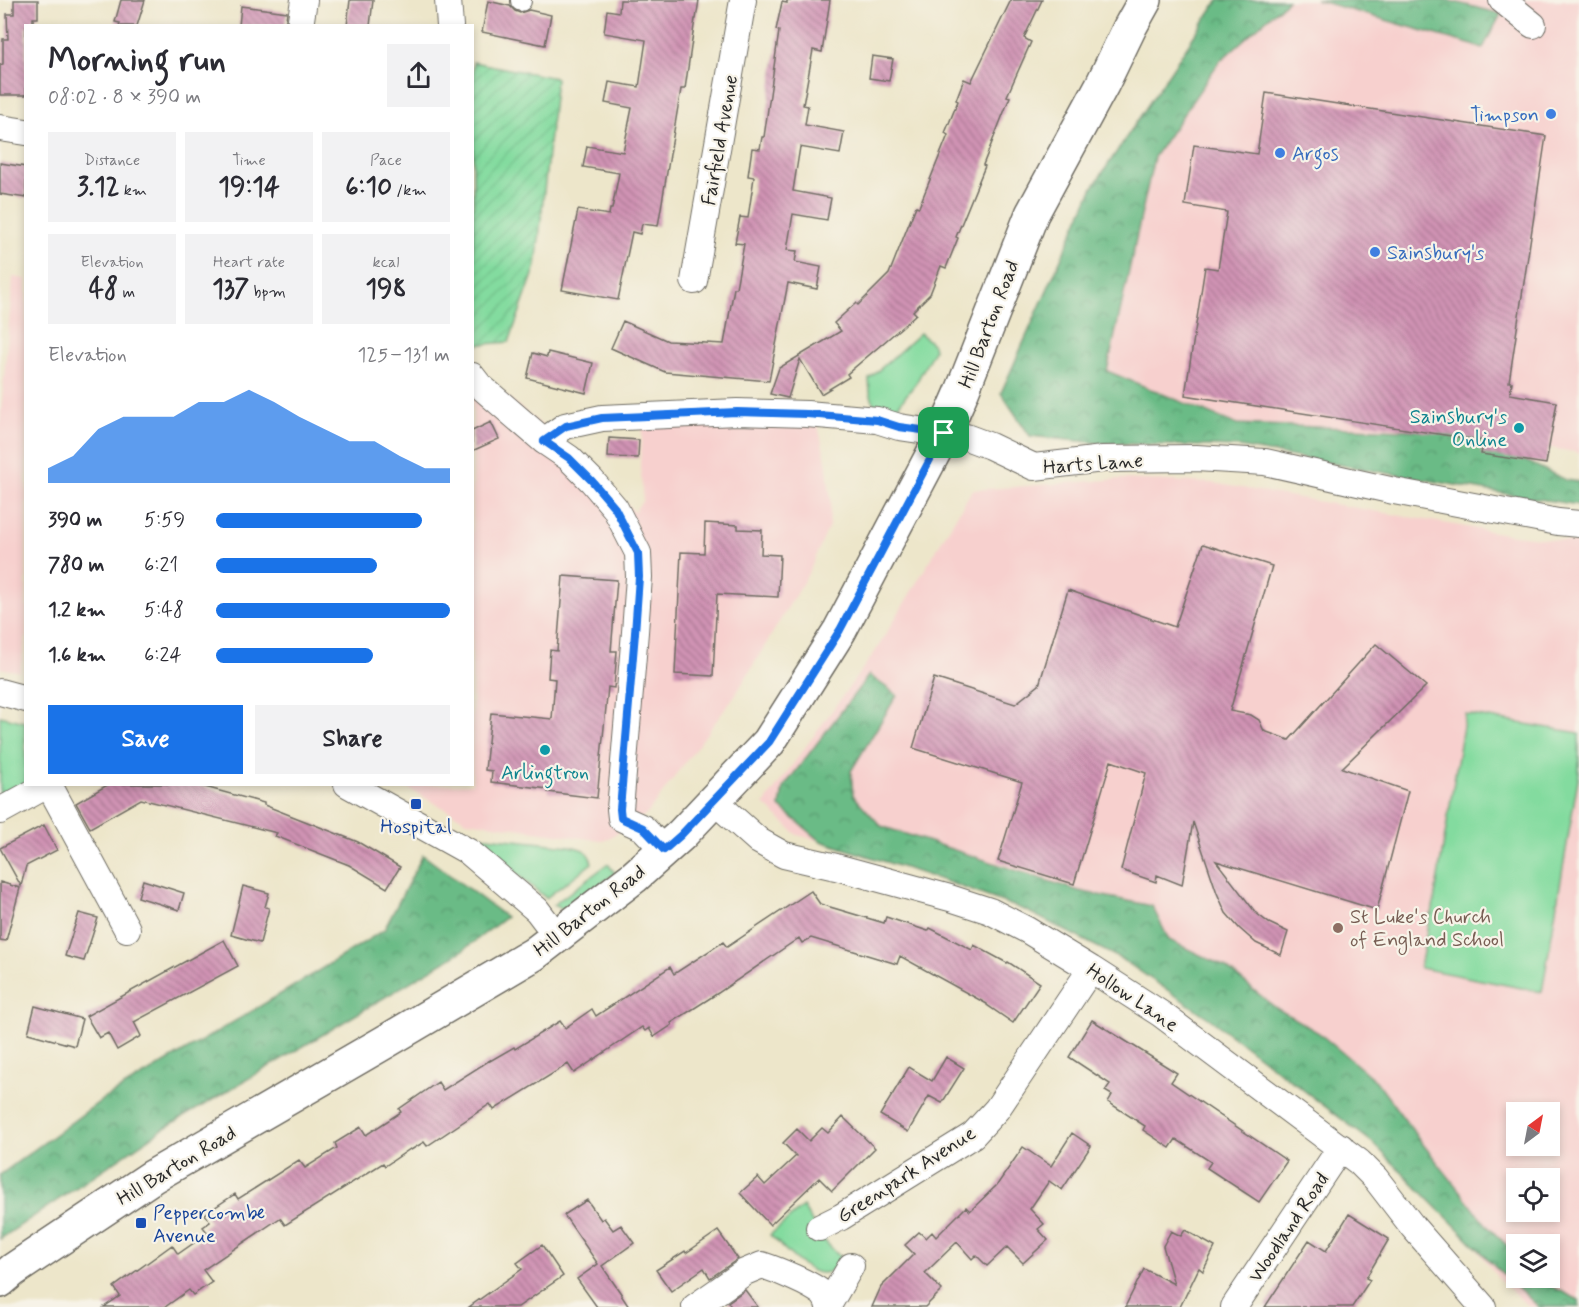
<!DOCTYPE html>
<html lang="en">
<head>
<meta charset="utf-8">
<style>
	:root { --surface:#fff; --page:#f2f2f3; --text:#2b2b33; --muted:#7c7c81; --accent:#1a73e8 }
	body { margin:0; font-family:Mynerve,sans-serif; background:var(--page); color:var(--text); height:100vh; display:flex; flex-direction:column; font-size:22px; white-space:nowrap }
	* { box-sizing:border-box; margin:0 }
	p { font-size:20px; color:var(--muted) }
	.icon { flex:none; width:33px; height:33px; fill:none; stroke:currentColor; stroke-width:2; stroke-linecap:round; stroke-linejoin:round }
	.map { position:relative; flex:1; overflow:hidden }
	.panel { position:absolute; left:24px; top:24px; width:450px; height:762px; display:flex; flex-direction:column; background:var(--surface); border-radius:0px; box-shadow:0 3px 9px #0003 }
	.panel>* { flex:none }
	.needle { width:39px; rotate:32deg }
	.fabs { position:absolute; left:1506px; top:1102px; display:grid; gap:12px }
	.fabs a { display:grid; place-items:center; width:54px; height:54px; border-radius:0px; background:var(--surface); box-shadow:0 3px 9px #0003; font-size:30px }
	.pin { position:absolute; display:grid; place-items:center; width:51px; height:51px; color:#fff; margin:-26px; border-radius:12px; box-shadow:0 3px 9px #0006 }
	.round { display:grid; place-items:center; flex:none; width:63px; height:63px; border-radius:0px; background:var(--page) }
	.head { display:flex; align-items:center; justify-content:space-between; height:102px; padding:0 24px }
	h1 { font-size:33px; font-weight:700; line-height:45px }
	.figures { display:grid; grid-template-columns:repeat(3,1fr); gap:9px; height:102px; padding:6px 24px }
	.figures div { display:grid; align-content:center; border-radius:0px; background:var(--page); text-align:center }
	.figures b { font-size:26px; font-weight:700 }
	.figures small { font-size:16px; font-weight:400 }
	.figures p { font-size:16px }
	.chart { height:168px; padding:12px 24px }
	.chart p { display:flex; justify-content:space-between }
	.chart svg { width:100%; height:108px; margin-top:6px; fill:var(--accent); opacity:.7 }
	.primary-button { display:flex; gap:12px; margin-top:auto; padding:12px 24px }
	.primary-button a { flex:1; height:69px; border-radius:0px; background:var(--accent); color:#fff; font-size:24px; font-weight:700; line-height:69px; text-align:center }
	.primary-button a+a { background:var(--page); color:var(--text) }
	ul { padding:0 24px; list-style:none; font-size:20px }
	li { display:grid; grid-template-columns:96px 72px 1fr; align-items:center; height:45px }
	li i { height:15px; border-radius:8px; background:var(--accent) }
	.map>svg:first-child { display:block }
</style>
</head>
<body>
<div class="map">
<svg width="1579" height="1307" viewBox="0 0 1579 1307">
	<defs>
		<pattern id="forest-crowns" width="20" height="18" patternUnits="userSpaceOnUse" patternTransform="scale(1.5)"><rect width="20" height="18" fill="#6abb86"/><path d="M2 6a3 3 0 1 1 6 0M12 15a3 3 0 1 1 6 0" fill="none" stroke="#57986e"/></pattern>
		<pattern id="garden-furrows" width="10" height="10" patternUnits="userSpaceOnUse" patternTransform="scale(1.5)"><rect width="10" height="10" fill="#83db9f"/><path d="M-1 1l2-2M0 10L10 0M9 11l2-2" fill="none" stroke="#71bc89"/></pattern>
		<pattern id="building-back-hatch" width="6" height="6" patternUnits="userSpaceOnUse" patternTransform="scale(1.5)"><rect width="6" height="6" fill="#d093b4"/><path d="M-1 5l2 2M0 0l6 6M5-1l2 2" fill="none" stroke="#a97893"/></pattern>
	</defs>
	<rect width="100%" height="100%" fill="#f7f3e8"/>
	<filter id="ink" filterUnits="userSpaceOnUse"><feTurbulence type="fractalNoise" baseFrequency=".0167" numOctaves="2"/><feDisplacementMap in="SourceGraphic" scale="12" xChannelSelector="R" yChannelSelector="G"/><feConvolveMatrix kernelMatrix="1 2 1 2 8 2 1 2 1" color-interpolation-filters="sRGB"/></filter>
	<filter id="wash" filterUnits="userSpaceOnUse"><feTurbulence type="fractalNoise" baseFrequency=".008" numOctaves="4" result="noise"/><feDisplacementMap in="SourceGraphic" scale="24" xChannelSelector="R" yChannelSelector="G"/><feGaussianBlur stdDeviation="1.35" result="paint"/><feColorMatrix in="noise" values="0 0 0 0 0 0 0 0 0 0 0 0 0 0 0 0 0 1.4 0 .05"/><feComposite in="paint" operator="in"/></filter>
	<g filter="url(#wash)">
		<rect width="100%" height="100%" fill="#ede6ca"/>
		<!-- built -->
		<path fill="#f7d0ce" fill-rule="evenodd" d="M 1288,0 L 1579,0 L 1579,453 L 1464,432 L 1235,424 L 1107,371 L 1154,157 L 1219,62 Z
			M 13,277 L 26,279 L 26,636 L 20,672 L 0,668 L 0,423 Z
			M 473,362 L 488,381 L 603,476 L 634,512 L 643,500 L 640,463 L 644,412 L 816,417 L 826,460 L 831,501 L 829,526 L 809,572 L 736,694 L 647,814 L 604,841 L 467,821 L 402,785 L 472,784 Z
			M 1122,479 L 1213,483 L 1506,534 L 1579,543 L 1579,1307 L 1529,1307 L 1500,1280 L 1412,1163 L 1188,967 L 1005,888 L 797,835 L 764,804 L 877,649 L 972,490 ZM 1516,1113 L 1550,1113 L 1550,1146 L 1516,1146 ZM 1516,1179 L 1550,1179 L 1550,1212 L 1516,1212 ZM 1516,1245 L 1550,1245 L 1550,1278 L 1516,1278 Z"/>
		<!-- grass -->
		<path fill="#83db9f" stroke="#578365" stroke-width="1.5" d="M 920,333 L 933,345 L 934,350 L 916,383 L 894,411 L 889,413 L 875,408 L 870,392 L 869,379 Z
			M 1465,714 L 1579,733 L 1579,773 L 1542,992 L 1420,968 L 1430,914 L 1432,914 Z
			M 0,716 L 25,722 L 26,784 L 0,800 Z
			M 469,835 L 569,846 C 582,849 588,849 592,863 L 546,898 Z
			M 608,864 L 615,873 L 571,907 L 562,909 L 553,905 Z
			M 803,1207 L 821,1237 L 841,1258 C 822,1296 789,1252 770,1235 Z"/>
		<!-- forest -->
		<path fill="url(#forest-crowns)" stroke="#4a7358" stroke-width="1.5" d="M 1220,0 L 1288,0 L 1219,62 L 1154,157 L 1107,371 L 1235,424 L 1464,432 L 1566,480 L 1579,482 L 1579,505 L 1518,496 L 1239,447 L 1098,443 L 1030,436 L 1001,393 L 1093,187 L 1214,6 Z
			M 1316,0 L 1447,0 L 1501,14 L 1483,48 Z
			M 869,675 L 897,695 L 851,771 L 853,795 L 881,826 L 1079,891 L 1152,906 L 1169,940 L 1225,967 L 1276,1008 L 1319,1033 L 1376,1081 L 1422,1143 L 1489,1228 L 1516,1254 L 1516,1278 L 1542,1278 L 1550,1286 L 1579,1300 L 1579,1307 L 1539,1307 L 1502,1273 L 1373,1143 L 1210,1019 L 1123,960 L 1027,911 L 945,881 L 821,841 L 780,807 L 783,788 Z
			M 423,855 L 506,917 L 462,951 L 312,1041 L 163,1129 L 0,1239 L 0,1175 L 102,1100 L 289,989 L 384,930 Z"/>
		<!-- garden -->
		<path fill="url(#garden-furrows)" stroke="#578365" stroke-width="1.5" d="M 473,62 L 556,78 L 536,266 L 509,342 L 473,345 Z"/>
		<g id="blocks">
			<!-- building -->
			<path fill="url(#building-back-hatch)" d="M 14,0 L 38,0 L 38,18 L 33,18 L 33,26 L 26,26 L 26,95 L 0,95 L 0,65 L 3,64 L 3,39 L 8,39 L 7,14 L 14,14 Z
				M 121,0 L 145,0 L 137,26 L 119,26 L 120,23 L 115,22 Z
				M 350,0 L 373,0 L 370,26 L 347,26 Z
				M 620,0 L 699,0 L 696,19 L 695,19 L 685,89 L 681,89 L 658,226 L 642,224 L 640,234 L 632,232 L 618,300 L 562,290 L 578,210 L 609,215 L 610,209 L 612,209 L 619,173 L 583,167 L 587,146 L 623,152 L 632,108 L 605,103 L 609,82 L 639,87 L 646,40 L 604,33 L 607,10 L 619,12 Z
				M 787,0 L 830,0 L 822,52 L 813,50 L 803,105 L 808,106 L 805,125 L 844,132 L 840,154 L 800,147 L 793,191 L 831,198 L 827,220 L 793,214 L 787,250 L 797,251 L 795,262 L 821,267 L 817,289 L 788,283 L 769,381 L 665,372 L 611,348 L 623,321 L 668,341 L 724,344 L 734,288 L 736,288 L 744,244 L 735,243 L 740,217 L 748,218 L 754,177 L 748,176 L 752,148 L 760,149 L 762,137 L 764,137 L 779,31 L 776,30 L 782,2 L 787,3 Z
				M 1011,0 L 1042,0 L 1024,38 L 1031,42 L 1007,96 L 1010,97 L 983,165 L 985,166 L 956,237 L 958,238 L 946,268 L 941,266 L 930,294 L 913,311 L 916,314 L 903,326 L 847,374 L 849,377 L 821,394 L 800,359 L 788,398 L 770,394 L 779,368 L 841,331 L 834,323 L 856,303 L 858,305 L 889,274 L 916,206 L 919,207 L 948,135 L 945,133 L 958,101 L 956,100 L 964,79 L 971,82 Z
				M 488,1 L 510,6 L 515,11 L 520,13 L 529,10 L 551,15 L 545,45 L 482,32 Z
				M 241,6 L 287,12 L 285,26 L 239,26 Z
				M 872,56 L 893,59 L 889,81 L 869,78 Z
				M 1266,93 L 1546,136 L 1509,382 L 1512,382 L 1510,394 L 1557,402 L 1546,464 L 1481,454 L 1484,441 L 1185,395 L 1205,267 L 1218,269 L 1227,212 L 1185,205 L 1194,145 L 1257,154 Z
				M 0,163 L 26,167 L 26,198 L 0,194 Z
				M 548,352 L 593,363 L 586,393 L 527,378 L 533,353 L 547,357 Z
				M 491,422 L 499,439 L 472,451 L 472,431 Z
				M 609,438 L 639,440 L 638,458 L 608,457 Z
				M 705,523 L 738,525 L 738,529 L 762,530 L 761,554 L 780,555 L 778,597 L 717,594 L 713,676 L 675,674 L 681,552 L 704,553 Z
				M 1203,544 L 1272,566 L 1230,711 L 1251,715 L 1259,720 L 1264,731 L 1289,740 L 1376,644 L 1426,686 L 1342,768 L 1408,791 L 1377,910 L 1216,861 L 1256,913 L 1269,923 L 1288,932 L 1281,955 L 1256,943 L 1239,928 L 1226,913 L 1217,893 L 1193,822 L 1182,885 L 1157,875 L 1156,882 L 1121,870 L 1146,773 L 1111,761 L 1074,884 L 998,861 L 1022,782 L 913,748 L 934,678 L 1015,704 L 1039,685 L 1068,590 L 1175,627 Z
				M 563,576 L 617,580 L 611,651 L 617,651 L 614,688 L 608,687 L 597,798 L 548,792 L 548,789 L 491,782 L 492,771 L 485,770 L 491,713 L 552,719 L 555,679 L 548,678 L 550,650 L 557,651 Z
				M 109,784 L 194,784 L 264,803 L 264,805 L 358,842 L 400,867 L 387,888 L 349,865 L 275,836 L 277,833 L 141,799 L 90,828 L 76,803 Z
				M 44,825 L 57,850 L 26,866 L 21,886 L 0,848 Z
				M 143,880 L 184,893 L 179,910 L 138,897 Z
				M 0,882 L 20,888 L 6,941 L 0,940 Z
				M 243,886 L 269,893 L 265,907 L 269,908 L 260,943 L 231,935 Z
				M 811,891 L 820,904 L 884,923 L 886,917 L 928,931 L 930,928 L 972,950 L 974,945 L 1007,963 L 1008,962 L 1040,983 L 1013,1023 L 987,1005 L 987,1004 L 900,956 L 897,964 L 811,938 L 802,943 L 799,938 L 718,993 L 671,1023 L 672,1025 L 654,1037 L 649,1028 L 645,1031 L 642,1027 L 574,1073 L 568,1064 L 494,1110 L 490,1104 L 427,1146 L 424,1142 L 411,1150 L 410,1149 L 385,1166 L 383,1163 L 285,1225 L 280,1218 L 203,1270 L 212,1282 L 193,1295 L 189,1290 L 165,1307 L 104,1307 L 120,1296 L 114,1287 L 172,1245 L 178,1254 L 208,1233 L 203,1227 L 210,1222 L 205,1214 L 235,1194 L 238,1199 L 299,1160 L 305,1168 L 337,1148 L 335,1143 L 361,1127 L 366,1135 L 401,1112 L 399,1109 L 438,1082 L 443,1090 L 490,1060 L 490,1061 L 514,1047 L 515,1049 L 560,1021 L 565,1028 L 592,1009 L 596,1016 L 670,967 L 674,974 L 723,942 L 727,947 Z
				M 79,913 L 98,918 L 84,961 L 65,956 Z
				M 224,940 L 238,966 L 134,1022 L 141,1036 L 117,1050 L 108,1033 L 99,1038 L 86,1016 Z
				M 35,1006 L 82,1019 L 75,1046 L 28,1033 Z
				M 1092,1020 L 1177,1073 L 1171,1082 L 1287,1161 L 1259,1202 L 1207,1168 L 1211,1162 L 1176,1139 L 1170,1148 L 1143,1130 L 1145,1126 L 1108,1102 L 1112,1095 L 1105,1091 L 1110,1084 L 1069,1057 Z
				M 946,1057 L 964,1068 L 942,1103 L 929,1096 L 908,1132 L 880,1115 L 909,1067 L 932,1081 Z
				M 843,1117 L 875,1148 L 832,1191 L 819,1178 L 770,1225 L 740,1193 L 758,1177 L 765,1185 L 796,1156 L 783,1143 L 797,1129 L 809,1141 L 822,1128 L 828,1133 Z
				M 1072,1133 L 1091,1146 L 1062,1190 L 1049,1181 L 1030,1209 L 1044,1224 L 1038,1229 L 1048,1240 L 1023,1263 L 1007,1247 L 987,1266 L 976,1255 L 972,1259 L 957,1242 L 925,1273 L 942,1290 L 925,1307 L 872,1307 L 881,1287 L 914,1254 L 905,1245 L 919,1232 L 926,1238 L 932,1232 L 936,1237 L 966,1207 L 970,1211 L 997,1185 L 1023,1147 L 1051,1166 Z
				M 587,1200 L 601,1220 L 604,1218 L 613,1230 L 621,1225 L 634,1243 L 602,1266 L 622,1295 L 621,1295 L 629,1307 L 597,1307 L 577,1279 L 598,1264 L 564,1215 Z
				M 1349,1214 L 1389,1239 L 1366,1278 L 1370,1280 L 1352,1307 L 1265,1307 L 1309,1240 L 1326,1251 Z
				M 1185,1230 L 1215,1247 L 1203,1271 L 1199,1268 L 1180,1307 L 1125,1307 L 1144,1269 L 1174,1284 L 1163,1246 L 1171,1231 L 1181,1236 Z
				M 718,1231 L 738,1259 L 710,1278 L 704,1268 L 671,1291 L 656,1270 L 685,1251 L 686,1253 Z
				M 542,1245 L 563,1276 L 518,1307 L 469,1307 L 522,1269 L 517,1263 Z
				M 745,1290 L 758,1307 L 731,1307 L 728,1302 Z"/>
		</g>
	</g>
	<g filter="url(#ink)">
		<use href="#blocks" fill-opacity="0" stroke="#6f6c63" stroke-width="1.5"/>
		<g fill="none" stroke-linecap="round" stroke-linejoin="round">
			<defs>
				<path id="pedestrian" d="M 521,1 L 521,0"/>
				<path id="minor" d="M 448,0 L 450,26
					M 1502,0 L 1533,25
					M 300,26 L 304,0
					M 0,128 L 26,132
					M 694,281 L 743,0
					M 472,376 L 479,385 L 544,441 L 569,458 L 592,481 L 615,508 L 638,553 L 639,577 L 635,632 L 620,809 L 621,818 L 643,828 L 664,850
					M 544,441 L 565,426 L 602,418 L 737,412 L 807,414 L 877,420 L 899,427 L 966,437 L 990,446 L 1034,467 L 1103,459 L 1196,458 L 1265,462 L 1394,491 L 1558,522 L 1579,524
					M 0,692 L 26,699
					M 347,784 L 469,852 L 537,910 L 556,935
					M 49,785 L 127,929
					M 713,800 L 759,841 L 784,855 L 836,867 L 950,898 L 990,911 L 1027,930 L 1091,969 L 1161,1014 L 1359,1162 L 1376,1179 L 1413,1227 L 1483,1307
					M 0,811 L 49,784
					M 819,1228 L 841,1217 L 973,1135 L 997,1109 L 1091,969
					M 829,1304 L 851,1266
					M 695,1307 L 745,1272 L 762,1265 C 777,1270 812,1284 823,1294 C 827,1298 828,1302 829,1307
					M 1234,1307 L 1341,1147"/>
				<path id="secondary" d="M 0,1281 L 13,1270 L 152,1177 L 385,1042 L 534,954 L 634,877 L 681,835 L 769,742 L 840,630 L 944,433 L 961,394 L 1032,214 L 1102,85 L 1130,27 L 1145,0"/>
			</defs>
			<!-- pedestrian casing -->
			<use href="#pedestrian" stroke="#6f6c63" stroke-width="22"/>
			<!-- minor casing -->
			<use href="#minor" stroke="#6f6c63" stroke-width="28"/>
			<!-- secondary casing -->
			<use href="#secondary" stroke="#6f6c63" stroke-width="36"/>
			<!-- pedestrian -->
			<use href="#pedestrian" stroke="#fff" stroke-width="20"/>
			<!-- minor -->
			<use href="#minor" stroke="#fff" stroke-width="26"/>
			<!-- secondary -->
			<use href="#secondary" stroke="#fff" stroke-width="33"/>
		</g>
	</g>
	<g fill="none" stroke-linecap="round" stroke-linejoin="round" filter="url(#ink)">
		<defs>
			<path id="route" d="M 737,412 L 807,414 L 877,420 L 899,427 L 944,433 L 840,630 L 769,742 L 681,835 L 664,850 L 643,828 L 621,818 L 620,809 L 635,633 L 639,577 L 638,553 L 615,508 L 592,481 L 569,458 L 544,441 L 566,426 L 602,418 Z"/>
		</defs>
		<!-- route casing -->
		<use href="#route" stroke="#fff" stroke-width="12"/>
		<!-- route -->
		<use href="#route" stroke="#1a73e8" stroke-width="8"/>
	</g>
	<!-- markers -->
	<g fill="#3f7fe0" stroke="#f7f3e8" stroke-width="2">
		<circle cx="1551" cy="114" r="6"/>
		<circle cx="1280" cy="153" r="6"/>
		<circle cx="1375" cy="252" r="6"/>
	</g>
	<g fill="#0f9aa8" stroke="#f7f3e8" stroke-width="2">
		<circle cx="1519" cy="428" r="6"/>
		<circle cx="545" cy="750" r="6"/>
	</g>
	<g fill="#1a4fb4" stroke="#f7f3e8" stroke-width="2">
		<rect x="410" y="798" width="12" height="12" rx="3"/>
		<rect x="135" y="1217" width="12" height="12" rx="3"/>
	</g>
	<circle fill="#8d6e63" stroke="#f7f3e8" stroke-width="2" cx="1338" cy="928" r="6"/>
	<g text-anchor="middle" stroke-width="4.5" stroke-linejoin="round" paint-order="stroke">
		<!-- shop labels -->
		<g font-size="20" fill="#366cbe" stroke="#f7f3e8" text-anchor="start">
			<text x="1539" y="121" text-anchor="end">Timpson</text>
			<text x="1292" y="160">Argos</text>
			<text x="1387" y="259">Sainsbury's</text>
		</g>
		<!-- street labels -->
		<g font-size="20" fill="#2b2b2b" stroke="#f7f3e8">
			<text transform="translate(719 140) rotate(-80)" y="7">Fairfield Avenue</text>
			<text transform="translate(988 324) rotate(-69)" y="7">Hill Barton Road</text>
			<text transform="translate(1093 463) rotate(-4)" y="7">Harts Lane</text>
			<text transform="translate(589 910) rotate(-38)" y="7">Hill Barton Road</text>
			<text transform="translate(1133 997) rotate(34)" y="7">Hollow Lane</text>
			<text transform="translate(176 1165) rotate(-31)" y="7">Hill Barton Road</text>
			<text transform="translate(906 1174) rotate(-33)" y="7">Greenpark Avenue</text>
			<text transform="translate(1288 1227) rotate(-56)" y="7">Woodland Road</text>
		</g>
		<!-- culture labels -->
		<g font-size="20" fill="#0d838f" stroke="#f7f3e8" text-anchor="end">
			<text x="1507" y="423">Sainsbury's<tspan x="1507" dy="23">Online</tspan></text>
			<text x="545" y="779" text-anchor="middle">Arlingtron</text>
		</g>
		<!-- transit labels -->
		<g font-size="20" fill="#164399" stroke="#f7f3e8">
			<text x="416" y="833">Hospital</text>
			<text x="153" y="1219" text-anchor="start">Peppercombe<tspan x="153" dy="23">Avenue</tspan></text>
		</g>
		<!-- education labels -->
		<g font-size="20" fill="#785e54" stroke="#f7f3e8" text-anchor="start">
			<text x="1350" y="923">St Luke's Church<tspan x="1350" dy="23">of England School</tspan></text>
		</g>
	</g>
</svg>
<div class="fabs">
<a><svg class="needle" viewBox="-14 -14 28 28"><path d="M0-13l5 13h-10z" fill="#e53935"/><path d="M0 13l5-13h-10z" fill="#7c7c81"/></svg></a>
<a><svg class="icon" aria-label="locate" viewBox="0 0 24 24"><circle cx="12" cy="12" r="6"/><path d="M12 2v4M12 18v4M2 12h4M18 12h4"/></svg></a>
<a><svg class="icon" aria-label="layers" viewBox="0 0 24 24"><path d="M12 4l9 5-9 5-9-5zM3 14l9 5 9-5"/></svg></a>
</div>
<div class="pin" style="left:944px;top:433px;background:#1e9e55"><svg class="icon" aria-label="arrive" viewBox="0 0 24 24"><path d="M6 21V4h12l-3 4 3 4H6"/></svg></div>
<section class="panel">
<div class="head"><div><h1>Morning run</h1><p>08:02 · 8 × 390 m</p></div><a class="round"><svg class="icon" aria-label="share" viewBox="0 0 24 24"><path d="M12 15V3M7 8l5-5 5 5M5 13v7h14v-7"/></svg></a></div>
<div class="figures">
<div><p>Distance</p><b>3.12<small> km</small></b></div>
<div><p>Time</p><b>19:14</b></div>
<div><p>Pace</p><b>6:10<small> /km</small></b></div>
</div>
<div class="figures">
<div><p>Elevation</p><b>48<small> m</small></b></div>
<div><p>Heart rate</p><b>137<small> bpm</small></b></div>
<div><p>kcal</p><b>198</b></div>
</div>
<div class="chart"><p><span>Elevation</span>125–131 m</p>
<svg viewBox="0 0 160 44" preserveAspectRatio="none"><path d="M0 44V38L10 33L20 22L30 17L40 17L50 17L60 11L70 11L80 6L90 11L100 17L110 22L120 27L130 27L140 33L150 38L160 38V44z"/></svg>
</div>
<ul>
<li><b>390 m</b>5:59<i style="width:88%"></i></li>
<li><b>780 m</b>6:21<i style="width:69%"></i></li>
<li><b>1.2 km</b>5:48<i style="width:100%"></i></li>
<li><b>1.6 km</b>6:24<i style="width:67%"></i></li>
</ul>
<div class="primary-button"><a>Save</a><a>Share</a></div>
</section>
</div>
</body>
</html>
